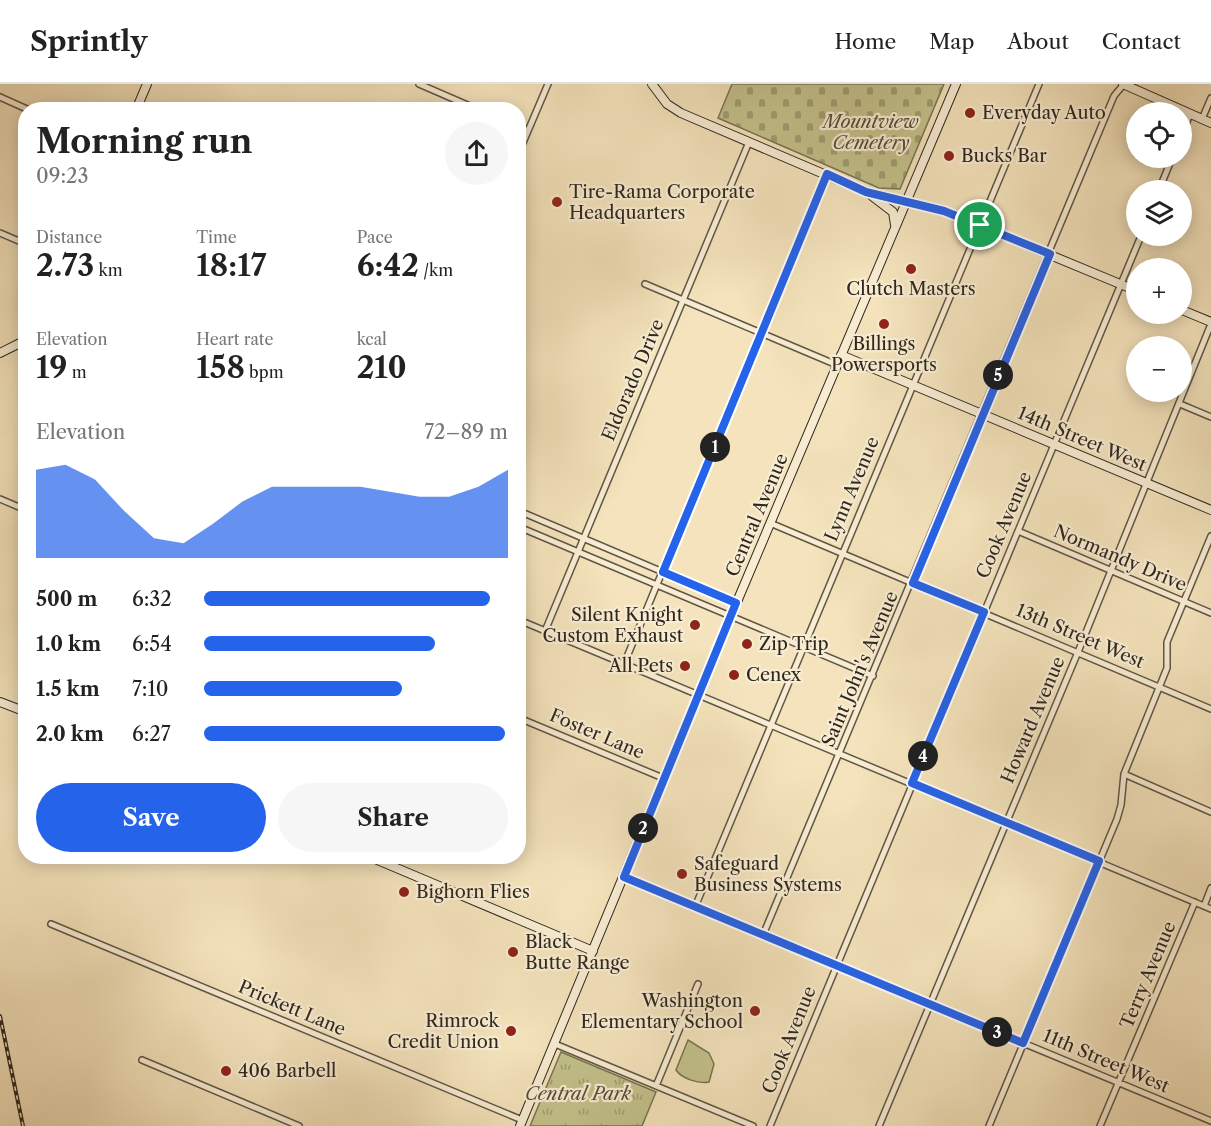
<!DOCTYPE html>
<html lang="en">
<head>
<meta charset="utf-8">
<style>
	:root { --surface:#fff; --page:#f6f6f6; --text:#222; --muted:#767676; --line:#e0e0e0; --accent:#2563eb }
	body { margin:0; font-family:"Libre Caslon Text",serif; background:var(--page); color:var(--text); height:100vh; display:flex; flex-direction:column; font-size:22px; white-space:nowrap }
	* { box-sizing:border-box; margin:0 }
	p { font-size:20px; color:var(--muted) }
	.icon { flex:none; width:33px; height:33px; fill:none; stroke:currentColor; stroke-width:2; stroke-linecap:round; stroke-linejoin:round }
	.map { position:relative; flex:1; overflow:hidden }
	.sheet { position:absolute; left:18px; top:18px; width:508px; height:762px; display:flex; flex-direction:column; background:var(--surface); border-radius:24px; box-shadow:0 3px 15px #0003 }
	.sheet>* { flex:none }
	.tools { position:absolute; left:1126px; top:18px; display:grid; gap:12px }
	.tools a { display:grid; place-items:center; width:66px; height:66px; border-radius:50%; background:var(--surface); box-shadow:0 3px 15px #0003; font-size:30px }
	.pin { position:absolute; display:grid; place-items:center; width:51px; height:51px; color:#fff; margin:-26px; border:3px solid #fff; border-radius:50%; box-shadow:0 2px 6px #0007 }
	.km { position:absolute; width:30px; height:30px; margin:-15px; border-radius:50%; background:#222; color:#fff; font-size:16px; line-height:30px; text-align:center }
	.round { display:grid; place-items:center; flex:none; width:63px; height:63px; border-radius:32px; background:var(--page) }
	.overview { display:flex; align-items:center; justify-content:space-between; height:102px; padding:0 18px }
	h1 { font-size:33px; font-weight:800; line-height:45px }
	.stats { display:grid; grid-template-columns:repeat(3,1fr); gap:9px; height:102px; padding:6px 18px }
	.stats div { display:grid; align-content:center }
	.stats b { font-size:30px; font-weight:800 }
	.stats small { font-size:16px; font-weight:400 }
	.stats p { font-size:16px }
	.chart { height:168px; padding:12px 18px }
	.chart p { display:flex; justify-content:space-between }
	.chart svg { width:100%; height:108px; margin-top:6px; fill:var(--accent); opacity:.7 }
	.cta { display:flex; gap:12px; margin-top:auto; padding:12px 18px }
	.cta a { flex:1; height:69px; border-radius:36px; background:var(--accent); color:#fff; font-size:24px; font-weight:800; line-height:69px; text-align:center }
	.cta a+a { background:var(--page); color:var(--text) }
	ul { padding:0 18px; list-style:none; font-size:20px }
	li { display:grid; grid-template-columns:96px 72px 1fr; align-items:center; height:45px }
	li i { height:15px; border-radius:8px; background:var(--accent) }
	header { display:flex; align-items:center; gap:36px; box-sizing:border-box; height:84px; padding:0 30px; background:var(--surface); border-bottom:2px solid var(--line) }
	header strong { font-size:28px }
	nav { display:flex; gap:33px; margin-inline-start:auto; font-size:21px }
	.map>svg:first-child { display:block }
</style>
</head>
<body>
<header>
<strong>Sprintly</strong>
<nav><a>Home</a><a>Map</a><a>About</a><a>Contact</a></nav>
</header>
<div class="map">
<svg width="1211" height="1042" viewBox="0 0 1211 1042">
	<defs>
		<pattern id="cemetery-stones" width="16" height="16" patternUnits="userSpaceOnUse" patternTransform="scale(1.5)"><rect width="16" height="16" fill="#c3c18b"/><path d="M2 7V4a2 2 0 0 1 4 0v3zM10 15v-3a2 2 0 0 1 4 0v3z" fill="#9f9d71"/></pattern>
		<pattern id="park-tufts" width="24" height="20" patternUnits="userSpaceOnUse" patternTransform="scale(1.5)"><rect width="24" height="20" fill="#c3c18b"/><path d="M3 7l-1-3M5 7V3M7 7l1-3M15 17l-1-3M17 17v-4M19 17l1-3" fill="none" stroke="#9f9d71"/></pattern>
	</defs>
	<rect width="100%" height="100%" fill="#f4e3bc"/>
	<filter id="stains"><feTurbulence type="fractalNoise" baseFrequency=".00333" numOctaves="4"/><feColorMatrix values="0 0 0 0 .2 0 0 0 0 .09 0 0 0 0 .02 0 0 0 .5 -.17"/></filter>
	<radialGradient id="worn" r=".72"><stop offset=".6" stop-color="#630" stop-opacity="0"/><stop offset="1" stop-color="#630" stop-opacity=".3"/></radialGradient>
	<!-- grass -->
	<path fill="#c3c18b" stroke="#797454" stroke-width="1.5" d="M 688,956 L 709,969 L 714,980 L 709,998 C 699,1000 682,995 676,986 Z"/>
	<!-- cemetery -->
	<path fill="url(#cemetery-stones)" stroke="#797454" stroke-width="1.5" d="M 732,0 L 944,0 L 900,105 L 879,104 L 718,34 Z"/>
	<!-- park -->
	<path fill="url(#park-tufts)" stroke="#797454" stroke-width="1.5" d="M 561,968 L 656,1008 L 642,1042 L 530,1042 Z"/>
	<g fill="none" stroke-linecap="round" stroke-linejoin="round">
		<defs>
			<path id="street" d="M 419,0 L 479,26
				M 0,13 L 29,26
				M 1202,35 L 1211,14
				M 519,43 L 528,47
				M 1182,50 L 1190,30
				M 519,68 L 548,0
				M 1159,106 L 1172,74
				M 0,149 L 26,160
				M 645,200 L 837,281
				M 1180,320 L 1211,333
				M 0,415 L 26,426
				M 519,427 L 736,519
				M 770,439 L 1211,625
				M 519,443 L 873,592
				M 1018,447 L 1211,529
				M 519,536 L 1211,825
				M 545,547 L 749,58
				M 624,580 L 827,90
				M 519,634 L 663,694
				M 1124,690 L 1211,728
				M 623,793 L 1211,1037
				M 1204,822 L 1211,804
				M 695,823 L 1039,0
				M 51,840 L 522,1036
				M 763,851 L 1114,12 L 1124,0
				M 555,960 L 753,1042
				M 142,976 L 299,1042
				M 656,1002 L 698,900
				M 770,1042 L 1141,152
				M 879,1042 L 1078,568 L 1211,240
				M 989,1042 L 1117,735 L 1121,721 L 1124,690 L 1167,584 L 1167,558 L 1211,452
				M 1100,1042 L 1195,818"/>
			<path id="secondary" d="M 652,0 L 667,20 L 681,29 L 866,108 L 944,127 L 1137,207
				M 1123,0 L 1211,39
				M 136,26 L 147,0
				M 872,112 L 893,128 L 895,141
				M 1182,226 L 1211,238
				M 0,269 L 26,256
				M 841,271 L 1211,426
				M 0,618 L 26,628
				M 368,772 L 593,867
				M 520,1042 L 731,532 L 956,0"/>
		</defs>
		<!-- street casing -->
		<use href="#street" stroke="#605645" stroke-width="8"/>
		<!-- secondary casing -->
		<use href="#secondary" stroke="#2f271d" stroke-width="10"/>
		<!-- street -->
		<use href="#street" stroke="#f8edd3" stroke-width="5"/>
		<!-- secondary -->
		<use href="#secondary" stroke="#f8edd3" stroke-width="8"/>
		<defs>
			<path id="rail" d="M 0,932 L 23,1042"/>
		</defs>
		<!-- rail casing -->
		<use href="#rail" stroke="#2f271d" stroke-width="4"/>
		<!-- rail -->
		<use href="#rail" stroke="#f8edd3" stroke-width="1.5" stroke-dasharray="4.5" stroke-linecap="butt"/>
	</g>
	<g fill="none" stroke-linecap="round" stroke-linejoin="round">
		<defs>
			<path id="route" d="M 827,90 L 866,108 L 944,127 L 1050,170 L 913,499 L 984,528 L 912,699 L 1099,777 L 1023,959 L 624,793 L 736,519 L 663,488 Z"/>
		</defs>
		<!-- route casing -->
		<use href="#route" stroke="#fff" stroke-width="12"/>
		<!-- route -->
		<use href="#route" stroke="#2563eb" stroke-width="8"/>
	</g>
	<!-- markers -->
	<g fill="#8f2418" stroke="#f8edd3" stroke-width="2">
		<circle cx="970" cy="29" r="6"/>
		<circle cx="949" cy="72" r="6"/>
		<circle cx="557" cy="118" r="6"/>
		<circle cx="911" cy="185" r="6"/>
		<circle cx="884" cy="240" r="6"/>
		<circle cx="695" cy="541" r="6"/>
		<circle cx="747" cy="560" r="6"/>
		<circle cx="685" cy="582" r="6"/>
		<circle cx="734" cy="591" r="6"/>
		<circle cx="682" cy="790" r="6"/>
		<circle cx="404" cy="808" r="6"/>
		<circle cx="513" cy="868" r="6"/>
		<circle cx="755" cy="927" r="6"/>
		<circle cx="511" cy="947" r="6"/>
		<circle cx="226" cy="987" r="6"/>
	</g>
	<g text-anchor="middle" stroke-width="4.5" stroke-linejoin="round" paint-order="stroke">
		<!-- poi labels -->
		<g font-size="18" fill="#2f271d" stroke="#f8edd3" text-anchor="start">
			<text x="982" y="35">Everyday Auto</text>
			<text x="961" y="78">Bucks Bar</text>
			<text x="569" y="114">Tire-Rama Corporate<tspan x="569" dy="21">Headquarters</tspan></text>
			<text x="911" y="211" text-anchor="middle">Clutch Masters</text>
			<text x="884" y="266" text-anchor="middle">Billings<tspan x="884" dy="21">Powersports</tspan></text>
			<text x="683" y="537" text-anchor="end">Silent Knight<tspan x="683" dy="21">Custom Exhaust</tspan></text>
			<text x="759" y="566">Zip Trip</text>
			<text x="673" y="588" text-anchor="end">All Pets</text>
			<text x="746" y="597">Cenex</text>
			<text x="694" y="786">Safeguard<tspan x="694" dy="21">Business Systems</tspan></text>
			<text x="416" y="814">Bighorn Flies</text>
			<text x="525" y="864">Black<tspan x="525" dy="21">Butte Range</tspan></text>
			<text x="743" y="923" text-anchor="end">Washington<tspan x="743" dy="21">Elementary School</tspan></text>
			<text x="499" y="943" text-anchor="end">Rimrock<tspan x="499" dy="21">Credit Union</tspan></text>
			<text x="238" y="993">406 Barbell</text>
		</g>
		<!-- park labels -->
		<g font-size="18" font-style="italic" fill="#544e38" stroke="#f8edd3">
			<text x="871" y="44">Mountview<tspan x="871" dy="21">Cemetery</tspan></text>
			<text x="578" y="1016">Central Park</text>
		</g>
		<!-- street labels -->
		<g font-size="18" fill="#2f271d" stroke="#f8edd3">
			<text transform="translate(633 296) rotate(-67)" y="6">Eldorado Drive</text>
			<text transform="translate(1082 355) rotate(23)" y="6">14th Street West</text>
			<text transform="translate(852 405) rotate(-67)" y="6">Lynn Avenue</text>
			<text transform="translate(757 431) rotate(-67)" y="6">Central Avenue</text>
			<text transform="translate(1004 441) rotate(-67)" y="6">Cook Avenue</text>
			<text transform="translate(1120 474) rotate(23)" y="6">Normandy Drive</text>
			<text transform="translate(1080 552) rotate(23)" y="6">13th Street West</text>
			<text transform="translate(860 585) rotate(-67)" y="6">Saint John's Avenue</text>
			<text transform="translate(1033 636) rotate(-67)" y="6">Howard Avenue</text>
			<text transform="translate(597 650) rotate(23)" y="6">Foster Lane</text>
			<text transform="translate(1148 891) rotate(-67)" y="6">Terry Avenue</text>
			<text transform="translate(292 924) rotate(23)" y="6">Prickett Lane</text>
			<text transform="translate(789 956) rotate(-68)" y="6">Cook Avenue</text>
			<text transform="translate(1106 977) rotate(23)" y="6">11th Street West</text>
		</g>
	</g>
	<rect width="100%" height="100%" filter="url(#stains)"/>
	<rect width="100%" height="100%" fill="url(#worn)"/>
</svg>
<div class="tools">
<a><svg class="icon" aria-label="locate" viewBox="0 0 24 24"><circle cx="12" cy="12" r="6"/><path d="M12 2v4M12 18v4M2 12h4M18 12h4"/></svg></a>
<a><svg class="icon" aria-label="layers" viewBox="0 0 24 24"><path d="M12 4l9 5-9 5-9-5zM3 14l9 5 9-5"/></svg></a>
<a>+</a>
<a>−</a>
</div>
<div class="pin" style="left:980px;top:141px;background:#1e9e55"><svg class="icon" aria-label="arrive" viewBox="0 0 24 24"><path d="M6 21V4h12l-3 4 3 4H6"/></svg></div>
<b class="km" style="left:715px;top:363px">1</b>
<b class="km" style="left:643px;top:744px">2</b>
<b class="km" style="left:997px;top:948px">3</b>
<b class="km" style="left:923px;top:672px">4</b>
<b class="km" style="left:998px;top:291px">5</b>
<section class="sheet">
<div class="overview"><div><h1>Morning run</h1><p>09:23</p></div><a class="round"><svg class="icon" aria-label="share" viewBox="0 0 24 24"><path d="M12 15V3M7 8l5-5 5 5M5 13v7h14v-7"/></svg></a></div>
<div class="stats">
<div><p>Distance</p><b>2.73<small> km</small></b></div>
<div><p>Time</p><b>18:17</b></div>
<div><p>Pace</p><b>6:42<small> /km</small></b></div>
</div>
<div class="stats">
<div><p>Elevation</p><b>19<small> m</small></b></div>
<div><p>Heart rate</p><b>158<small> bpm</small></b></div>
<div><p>kcal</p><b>210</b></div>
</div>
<div class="chart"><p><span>Elevation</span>72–89 m</p>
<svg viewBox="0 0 160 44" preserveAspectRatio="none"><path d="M0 44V8L10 6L20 12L30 25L40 36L50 38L60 30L70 21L80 15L90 15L100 15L110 15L120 17L130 19L140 19L150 15L160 8V44z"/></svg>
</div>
<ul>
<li><b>500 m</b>6:32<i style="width:94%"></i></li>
<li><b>1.0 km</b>6:54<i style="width:76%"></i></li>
<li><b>1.5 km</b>7:10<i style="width:65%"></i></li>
<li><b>2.0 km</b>6:27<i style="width:99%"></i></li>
</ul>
<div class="cta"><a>Save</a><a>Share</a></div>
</section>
</div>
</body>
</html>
